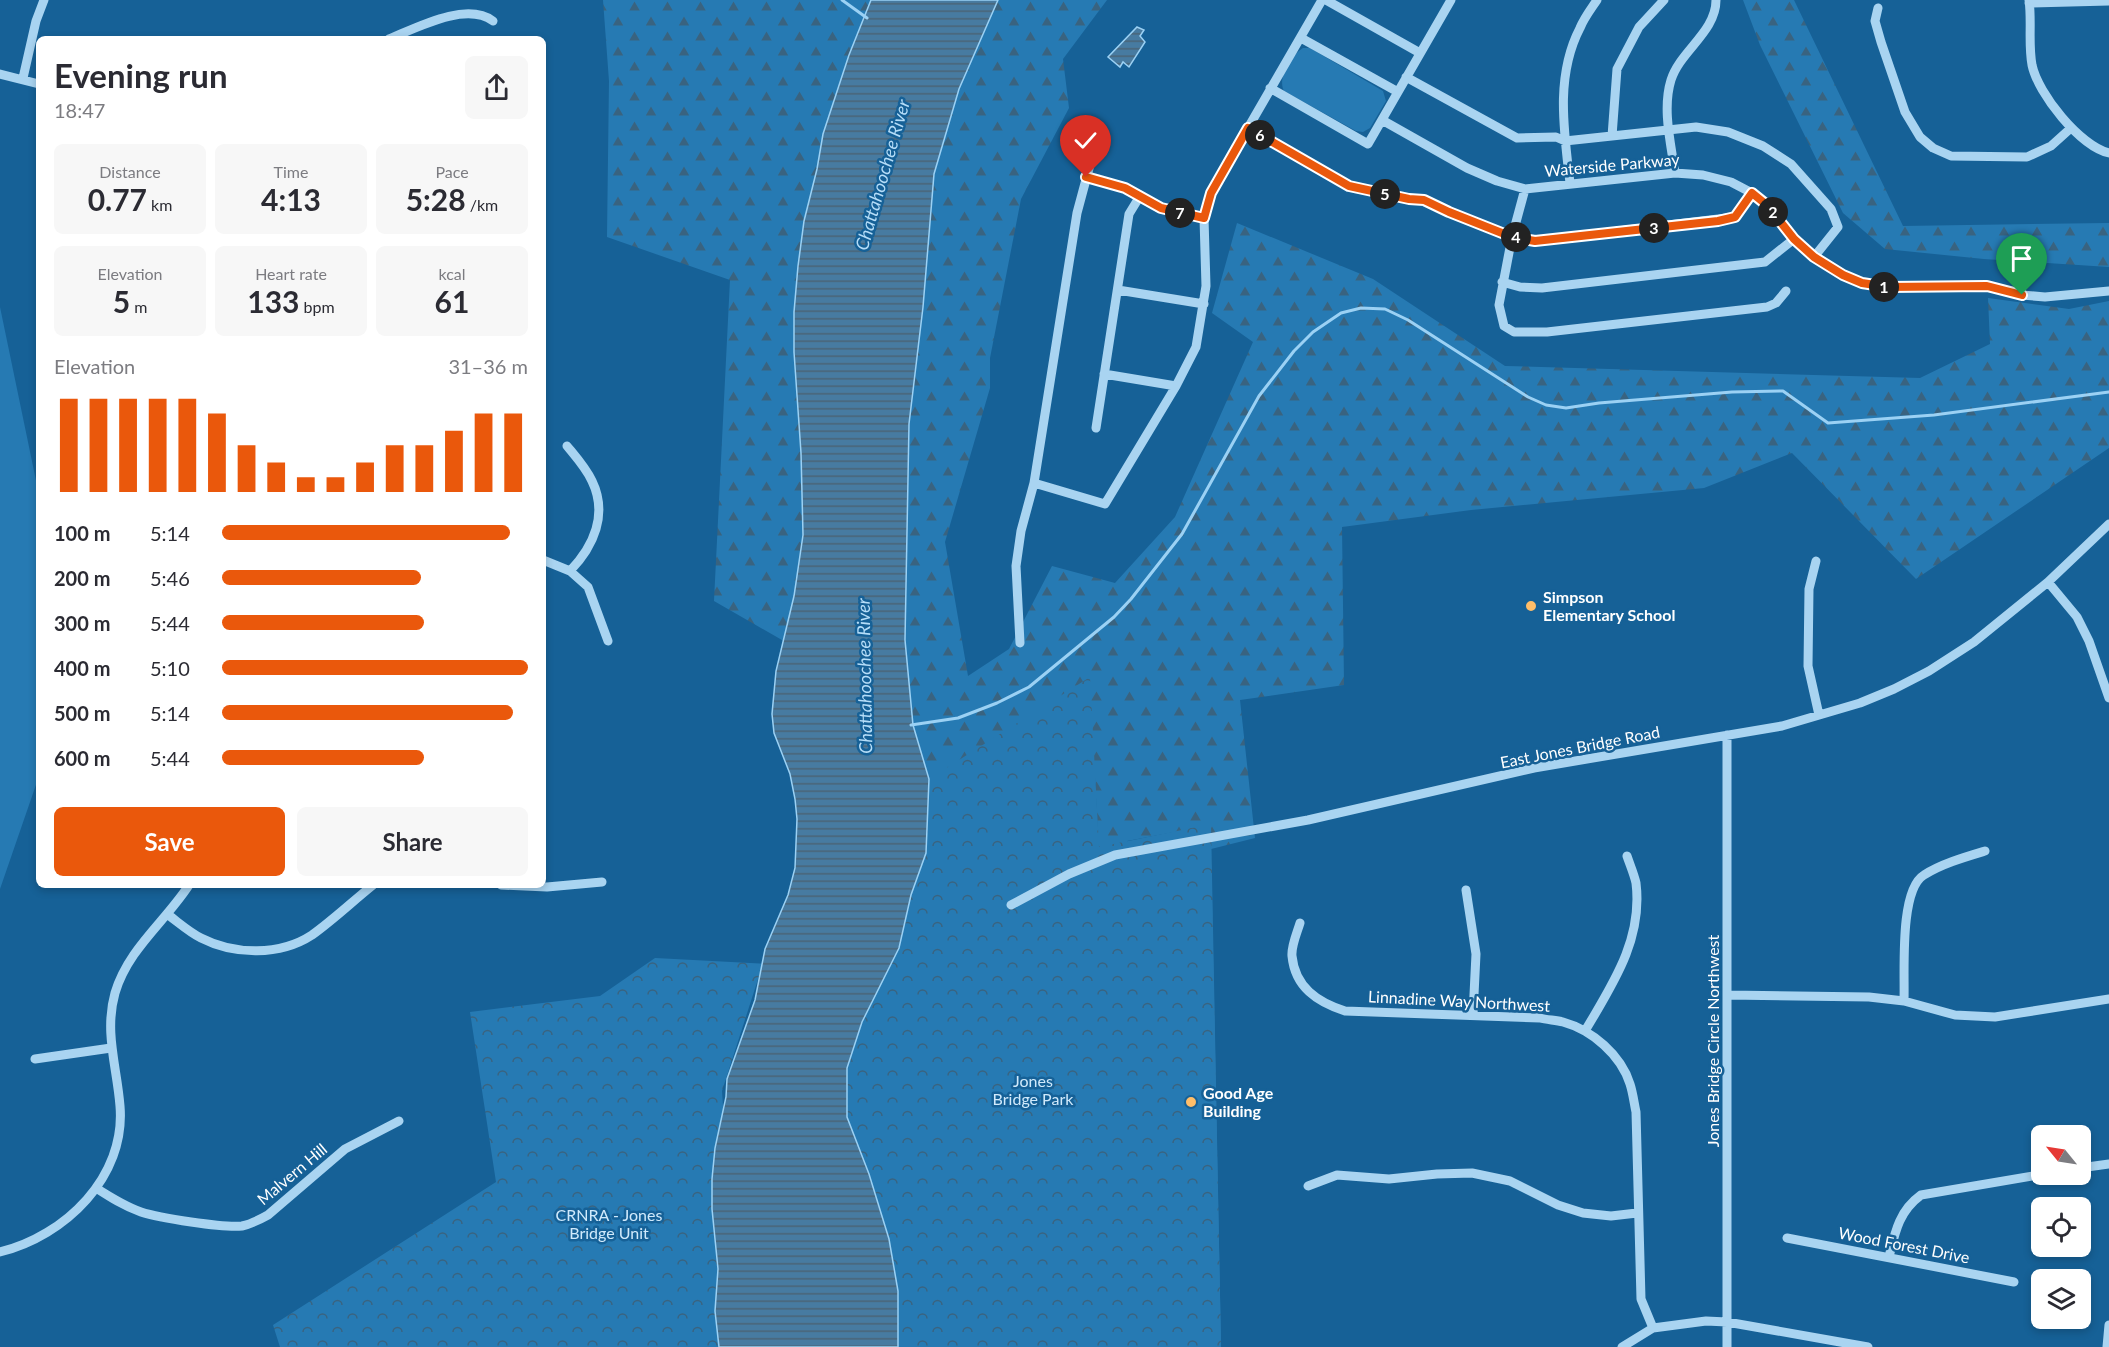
<!DOCTYPE html>
<html lang="en">
<head>
<meta charset="utf-8">
<style>
	:root { --surface:#fff; --page:#f7f7f7; --text:#2b2b33; --muted:#7c7c81; --accent:#ea580c }
	body { margin:0; font-family:Lato,sans-serif; background:var(--page); color:var(--text); height:100vh; display:flex; flex-direction:column; font-size:22px; white-space:nowrap }
	* { box-sizing:border-box; margin:0 }
	p { font-size:20px; color:var(--muted) }
	.icon { flex:none; width:33px; height:33px; fill:none; stroke:currentColor; stroke-width:2; stroke-linecap:round; stroke-linejoin:round }
	.map { position:relative; flex:1; overflow:hidden }
	.side { position:absolute; left:36px; top:36px; width:510px; height:852px; display:flex; flex-direction:column; background:var(--surface); border-radius:9px; box-shadow:0 3px 9px #0003 }
	.side>* { flex:none }
	.needle { width:39px; rotate:300deg }
	.tools { position:absolute; left:2031px; top:1125px; display:grid; gap:12px }
	.tools a { display:grid; place-items:center; width:60px; height:60px; border-radius:9px; background:var(--surface); box-shadow:0 3px 9px #0003; font-size:30px }
	.pin { position:absolute; display:grid; place-items:center; width:51px; height:51px; color:#fff; margin:-62px -26px; border-radius:50% 50% 50% 0; rotate:-45deg; box-shadow:0 0 6px #0007 }
	.pin .icon { rotate:45deg }
	.km { position:absolute; width:30px; height:30px; margin:-15px; border-radius:50%; background:#222; color:#fff; font-size:16px; line-height:30px; text-align:center }
	.round { display:grid; place-items:center; flex:none; width:63px; height:63px; border-radius:9px; background:var(--page) }
	.head { display:flex; align-items:center; justify-content:space-between; height:102px; padding:0 18px }
	h1 { font-size:33px; font-weight:700; line-height:45px }
	.figures { display:grid; grid-template-columns:repeat(3,1fr); gap:9px; height:102px; padding:6px 18px }
	.figures div { display:grid; align-content:center; border-radius:9px; background:var(--page); text-align:center }
	.figures b { font-size:30px; font-weight:700 }
	.figures small { font-size:16px; font-weight:400 }
	.figures p { font-size:16px }
	.chart { height:168px; padding:12px 18px }
	.chart p { display:flex; justify-content:space-between }
	.chart svg { width:100%; height:108px; margin-top:6px; stroke:var(--accent); stroke-width:6 }
	.action { display:flex; gap:12px; margin-top:auto; padding:12px 18px }
	.action a { flex:1; height:69px; border-radius:9px; background:var(--accent); color:#fff; font-size:24px; font-weight:700; line-height:69px; text-align:center }
	.action a+a { background:var(--page); color:var(--text) }
	ul { padding:0 18px; list-style:none; font-size:20px }
	li { display:grid; grid-template-columns:96px 72px 1fr; align-items:center; height:45px }
	li i { height:15px; border-radius:8px; background:var(--accent) }
	.map>svg:first-child { display:block }
</style>
</head>
<body>
<div class="map">
<svg width="2109" height="1347" viewBox="0 0 2109 1347">
	<defs>
		<pattern id="forest-firs" width="22" height="20" patternUnits="userSpaceOnUse" patternTransform="scale(1.5)"><rect width="22" height="20" fill="#267ab3"/><path d="M5 1l3.5 6h-7zM16 11l3.5 6h-7z" fill="#396380"/></pattern>
		<pattern id="park-crowns" width="20" height="18" patternUnits="userSpaceOnUse" patternTransform="scale(1.5)"><rect width="20" height="18" fill="#267ab3"/><path d="M2 6a3 3 0 1 1 6 0M12 15a3 3 0 1 1 6 0" fill="none" stroke="#396380"/></pattern>
		<pattern id="water-rules" width="6" height="5" patternUnits="userSpaceOnUse" patternTransform="scale(1.5)"><rect width="6" height="5" fill="#477ba1"/><path d="M0 2.5h6" fill="none" stroke="#4a6476"/></pattern>
	</defs>
	<rect width="100%" height="100%" fill="#166197"/>
	<!-- green -->
	<path fill="#267ab3" d="M 1303,48 L 1310,48 L 1383,91 L 1386,101 L 1370,128 L 1363,132 L 1356,131 L 1284,91 C 1277,79 1291,55 1303,48 Z
		M 0,307 L 39,495 L 39,776 L 0,889 Z"/>
	<!-- forest -->
	<path fill="url(#forest-firs)" fill-rule="evenodd" d="M 603,0 L 878,0 L 822,663 L 714,601 L 730,280 L 607,237 L 609,81 Z
		M 998,0 L 1107,0 L 1063,59 L 1069,108 L 1021,199 L 990,358 L 990,388 L 945,542 L 968,676 L 1009,649 L 1052,566 L 1115,583 L 1175,517 L 1253,342 L 1212,313 L 1237,223 L 1373,279 L 1505,366 L 1920,378 L 1990,344 L 1988,298 L 2069,309 L 2109,301 L 2109,448 L 1916,579 L 1792,453 L 1704,488 L 1471,510 L 1342,527 L 1344,685 L 1240,700 L 1255,838 L 1211,849 L 1221,1347 L 1212,1347 L 1210,1231 L 1202,1216 L 1173,1201 L 1200,1160 L 1205,1143 L 1201,1114 L 1210,1116 L 1214,1099 L 1194,1095 L 1178,1079 L 1156,1096 L 1150,1094 L 1135,1135 L 1125,1147 L 1122,1145 L 1115,1157 L 1118,1170 L 1114,1172 C 1091,1162 1082,1154 1068,1134 L 1007,966 L 1019,970 L 1013,946 L 1003,938 L 1006,924 L 1014,912 L 1028,902 L 1047,900 L 1074,891 L 1104,871 L 1211,849 L 1211,825 L 1127,841 L 1128,845 L 1070,864 L 1068,859 L 1026,877 L 1006,891 L 992,910 L 981,936 L 962,951 L 937,984 L 907,996 L 896,1025 L 882,1031 L 866,1072 L 888,1083 L 896,1103 L 887,1117 L 902,1131 L 898,1139 L 913,1153 L 922,1141 L 929,1159 L 964,1146 L 977,1163 L 961,1175 L 942,1183 L 935,1170 L 916,1180 L 922,1192 L 932,1188 L 935,1214 L 924,1227 L 936,1247 L 947,1292 L 942,1313 L 961,1319 L 965,1307 L 973,1309 L 984,1297 L 1004,1288 L 1039,1243 L 1038,1229 L 1046,1219 L 1052,1222 L 1056,1205 L 1052,1183 L 1060,1177 L 1068,1180 L 1074,1164 L 1126,1194 L 1124,1248 L 1147,1275 L 1191,1298 L 1197,1313 L 1192,1326 L 1175,1327 L 1165,1335 L 1165,1347 L 898,1347 L 898,1291 L 891,1248 L 869,1174 L 847,1117 L 847,1068 L 862,1022 L 899,948 L 911,895 L 926,853 L 929,779 L 913,725 L 905,640 L 909,424 L 923,307 L 934,174 L 959,89 ZM 1058,722 L 1069,728 L 1068,767 L 1080,779 L 1095,778 L 1098,835 L 1008,843 L 990,865 C 980,860 975,851 965,846 L 965,828 L 983,800 L 968,785 L 987,761 Z
		M 1743,0 L 1794,0 L 1903,226 L 2109,223 L 2109,267 L 1984,259 L 1885,249 L 1843,213 L 1760,45 Z"/>
	<!-- park -->
	<path fill="url(#park-crowns)" d="M 1090,677 L 1099,847 L 1211,824 L 1221,1347 L 898,1347 L 898,1291 L 889,1239 L 869,1174 L 847,1117 L 847,1068 L 862,1022 L 899,948 L 911,895 L 926,853 L 929,779 Z
		M 655,958 L 771,964 L 760,973 L 722,1091 L 732,1249 L 727,1347 L 280,1347 L 273,1325 L 496,1182 L 470,1012 L 600,996 Z"/>
	<!-- water -->
	<path fill="url(#water-rules)" stroke="#9bd1f4" stroke-width="1.5" d="M 871,0 L 998,0 L 959,89 L 934,174 L 923,307 L 909,424 L 905,640 L 913,725 L 929,779 L 926,853 L 911,895 L 899,948 L 862,1022 L 847,1068 L 847,1117 L 869,1174 L 889,1239 L 898,1291 L 898,1347 L 719,1347 L 715,1311 L 718,1269 L 712,1209 L 712,1179 L 715,1148 L 726,1097 L 727,1079 L 755,1000 L 765,949 L 788,895 L 795,868 L 797,819 L 795,799 L 790,774 L 774,733 L 772,714 L 776,671 L 794,596 L 803,535 L 801,453 L 794,352 L 794,312 L 798,266 L 804,221 L 817,169 L 823,134 L 849,55 Z
		M 1137,27 L 1144,30 L 1140,36 L 1145,42 L 1129,67 L 1123,62 L 1120,67 L 1108,57 Z"/>
	<g fill="none" stroke-linecap="round" stroke-linejoin="round">
		<!-- stream -->
		<path stroke="#9bd1f4" stroke-width="3" d="M 842,0 L 867,18
			M 911,725 L 958,718 L 997,703 L 1029,687 L 1114,617 L 1131,599 L 1182,534 L 1259,396 L 1294,351 L 1313,332 L 1341,313 L 1361,308 L 1385,309 L 1408,320 L 1528,397 L 1546,405 L 1566,408 L 1599,403 L 1732,392 L 1783,391 L 1828,423 L 1934,415 L 2109,392"/>
		<!-- minor -->
		<path stroke="#a9d4f1" stroke-width="9" d="M 1322,0 L 1248,128 L 1349,186 L 1409,199 L 1424,199 L 1449,212 L 1512,237 L 1535,241 L 1735,217 L 1752,193
			M 1326,0 L 1420,53
			M 2029,0 C 2032,22 2028,43 2032,65 C 2038,94 2080,146 2109,153
			M 2029,3 L 2109,1
			M 1878,8 L 1875,21 L 1881,42 L 1905,112 L 1920,137 L 1933,148 L 1951,156 L 2027,157 L 2051,146 L 2071,128
			M 1301,38 L 1398,92
			M 389,39 C 416,28 466,1 493,21
			M 0,74 L 39,84
			M 1406,77 L 1517,138 L 1556,137 L 1565,141 L 1696,127 L 1728,132 L 1763,146 L 1791,164 L 1831,209 L 1838,227 L 1814,257
			M 23,78 L 36,21 L 44,0
			M 1270,88 L 1368,144 L 1451,0
			M 1382,120 L 1467,168 L 1497,181 L 1525,189 L 1675,173 L 1703,175 L 1731,182 L 1752,193 L 1769,206 L 1794,239 L 1814,257 L 1843,275 L 1862,283 L 1888,287 L 1987,286 L 2022,295 L 2045,297 L 2109,291
			M 1612,136 L 1617,69 L 1639,27 L 1664,0
			M 1675,173 C 1671,144 1662,109 1671,80 C 1680,51 1716,32 1716,0
			M 1086,177 L 1125,188 L 1161,208 L 1204,218
			M 1570,183 C 1564,131 1555,76 1580,28 C 1584,18 1591,9 1597,0
			M 1525,189 L 1512,237 L 1499,305 L 1504,326 L 1514,332 L 1547,332 L 1767,307 L 1776,303 L 1786,291
			M 1502,282 L 1520,287 L 1542,288 L 1765,262 L 1794,239
			M 1118,290 L 1204,304
			M 1104,374 L 1176,386
			M 1096,428 L 1129,214 L 1140,196
			M 567,446 C 576,457 586,468 592,481 C 608,514 594,546 570,571
			M 1034,483 L 1105,504 L 1176,386 L 1196,347 L 1206,286 L 1204,218 L 1211,193 L 1248,128
			M 543,560 L 570,571 L 588,587 L 608,641
			M 1816,561 L 1809,589 L 1808,666 L 1819,715
			M 2048,582 L 2077,617 L 2089,641 L 2109,698
			M 1020,643 L 1016,566 L 1021,531 L 1034,483 L 1077,213 L 1098,135
			M 1727,735 L 1727,1347
			M 501,885 L 547,887 L 602,882
			M 1466,890 L 1476,954 L 1473,1015
			M 1011,905 L 1069,874 L 1115,855 L 1308,820 L 1534,768 L 1782,726 L 1860,703 L 1894,689 L 1929,671 L 1974,642 L 2048,582 L 2109,524
			M 167,914 C 178,922 189,932 201,938 C 234,955 280,956 312,935 C 333,920 353,901 373,885
			M 1300,923 C 1297,933 1291,946 1292,956 C 1295,987 1317,1002 1345,1011 L 1540,1018 C 1547,1020 1556,1020 1563,1022 C 1592,1030 1621,1055 1630,1084 C 1633,1093 1634,1103 1636,1112 L 1641,1299 L 1653,1328
			M 1728,995 L 1869,997 L 1904,1001 L 1955,1015 L 1995,1017 L 2109,999
			M 1904,1001 C 1905,973 1899,890 1924,875 C 1941,864 1965,857 1985,851
			M 1585,1031 C 1612,985 1643,940 1636,883 C 1634,874 1630,865 1627,856
			M 35,1059 L 111,1048
			M 2080,1168 L 2109,1164
			M 1308,1186 L 1337,1175 L 1389,1179 L 1437,1174 L 1472,1173 L 1510,1181 L 1558,1205 L 1583,1213 L 1611,1216 L 1637,1213
			M 96,1188 C 110,1197 124,1206 141,1212 C 159,1218 223,1228 242,1226 C 251,1224 259,1220 268,1215 L 345,1149 L 399,1121
			M 1787,1238 L 2014,1282
			M 0,1252 C 65,1236 126,1177 120,1106 C 117,1067 104,1032 115,993 C 128,949 165,922 189,885
			M 1889,1257 C 1895,1232 1899,1211 1921,1195 L 2044,1174
			M 1622,1347 L 1653,1328 L 1706,1321 L 1727,1322 L 1868,1347
			M 2107,1347 L 2109,1325"/>
	</g>
	<g fill="none" stroke-linecap="round" stroke-linejoin="round">
		<defs>
			<path id="route" d="M 1086,177 L 1125,188 L 1161,208 L 1204,218 L 1211,193 L 1248,128 L 1349,186 L 1409,199 L 1424,200 L 1449,212 L 1512,237 L 1535,241 L 1718,221 L 1735,217 L 1752,193 L 1768,206 L 1794,239 L 1814,257 L 1843,275 L 1862,283 L 1888,287 L 1987,286 L 2022,295"/>
		</defs>
		<!-- route casing -->
		<use href="#route" stroke="#fff" stroke-width="12"/>
		<!-- route -->
		<use href="#route" stroke="#ea580c" stroke-width="8"/>
	</g>
	<!-- markers -->
	<g fill="#ffbe69" stroke="#166197" stroke-width="2">
		<circle cx="1531" cy="606" r="6"/>
		<circle cx="1191" cy="1102" r="6"/>
	</g>
	<g text-anchor="middle" stroke-width="5" stroke-linejoin="round" paint-order="stroke">
		<!-- street labels -->
		<g font-size="16" fill="#fff" stroke="#166197">
			<text transform="translate(1612 165) rotate(-5)" y="6">Waterside Parkway</text>
			<text transform="translate(1580 747) rotate(-11)" y="6">East Jones Bridge Road</text>
			<text transform="translate(1459 1001) rotate(3)" y="6">Linnadine Way Northwest</text>
			<text transform="translate(1713 1041) rotate(-90)" y="6">Jones Bridge Circle Northwest</text>
			<text transform="translate(292 1174) rotate(-40)" y="6">Malvern Hill</text>
			<text transform="translate(1904 1245) rotate(11)" y="6">Wood Forest Drive</text>
		</g>
		<!-- poi labels -->
		<g font-size="16" font-weight="bold" fill="#fff" stroke="#166197" text-anchor="start">
			<text x="1543" y="603">Simpson<tspan x="1543" dy="18">Elementary School</tspan></text>
			<text x="1203" y="1099">Good Age<tspan x="1203" dy="18">Building</tspan></text>
		</g>
		<!-- park labels -->
		<g font-size="16" fill="#d0eafc" stroke="#166197">
			<text x="1033" y="1087">Jones<tspan x="1033" dy="18">Bridge Park</tspan></text>
			<text x="609" y="1221">CRNRA - Jones<tspan x="609" dy="18">Bridge Unit</tspan></text>
		</g>
		<!-- water labels -->
		<g font-size="18" font-style="italic" fill="#b5ddf8" stroke="#166197">
			<text transform="translate(883 175) rotate(-74)" y="6">Chattahoochee River</text>
			<text transform="translate(865 676) rotate(-91)" y="6">Chattahoochee River</text>
		</g>
	</g>
</svg>
<div class="tools">
<a><svg class="needle" viewBox="-14 -14 28 28"><path d="M0-13l5 13h-10z" fill="#e53935"/><path d="M0 13l5-13h-10z" fill="#7c7c81"/></svg></a>
<a><svg class="icon" aria-label="locate" viewBox="0 0 24 24"><circle cx="12" cy="12" r="6"/><path d="M12 2v4M12 18v4M2 12h4M18 12h4"/></svg></a>
<a><svg class="icon" aria-label="layers" viewBox="0 0 24 24"><path d="M12 4l9 5-9 5-9-5zM3 14l9 5 9-5"/></svg></a>
</div>
<div class="pin" style="left:2022px;top:295px;background:#1e9e55"><svg class="icon" aria-label="arrive" viewBox="0 0 24 24"><path d="M6 21V4h12l-3 4 3 4H6"/></svg></div>
<div class="pin" style="left:1086px;top:177px;background:#d93025"><svg class="icon" aria-label="check" viewBox="0 0 24 24"><path d="M5 12l5 5 9-10"/></svg></div>
<b class="km" style="left:1884px;top:287px">1</b>
<b class="km" style="left:1773px;top:212px">2</b>
<b class="km" style="left:1654px;top:228px">3</b>
<b class="km" style="left:1516px;top:237px">4</b>
<b class="km" style="left:1385px;top:194px">5</b>
<b class="km" style="left:1260px;top:135px">6</b>
<b class="km" style="left:1180px;top:213px">7</b>
<section class="side">
<div class="head"><div><h1>Evening run</h1><p>18:47</p></div><a class="round"><svg class="icon" aria-label="share" viewBox="0 0 24 24"><path d="M12 15V3M7 8l5-5 5 5M5 13v7h14v-7"/></svg></a></div>
<div class="figures">
<div><p>Distance</p><b>0.77<small> km</small></b></div>
<div><p>Time</p><b>4:13</b></div>
<div><p>Pace</p><b>5:28<small> /km</small></b></div>
</div>
<div class="figures">
<div><p>Elevation</p><b>5<small> m</small></b></div>
<div><p>Heart rate</p><b>133<small> bpm</small></b></div>
<div><p>kcal</p><b>61</b></div>
</div>
<div class="chart"><p><span>Elevation</span>31–36 m</p>
<svg viewBox="0 0 160 44" preserveAspectRatio="none"><path d="M5 44V6M15 44V6M25 44V6M35 44V6M45 44V6M55 44V12M65 44V25M75 44V32M85 44V38M95 44V38M105 44V32M115 44V25M125 44V25M135 44V19M145 44V12M155 44V12"/></svg>
</div>
<ul>
<li><b>100 m</b>5:14<i style="width:94%"></i></li>
<li><b>200 m</b>5:46<i style="width:65%"></i></li>
<li><b>300 m</b>5:44<i style="width:66%"></i></li>
<li><b>400 m</b>5:10<i style="width:100%"></i></li>
<li><b>500 m</b>5:14<i style="width:95%"></i></li>
<li><b>600 m</b>5:44<i style="width:66%"></i></li>
</ul>
<div class="action"><a>Save</a><a>Share</a></div>
</section>
</div>
</body>
</html>
